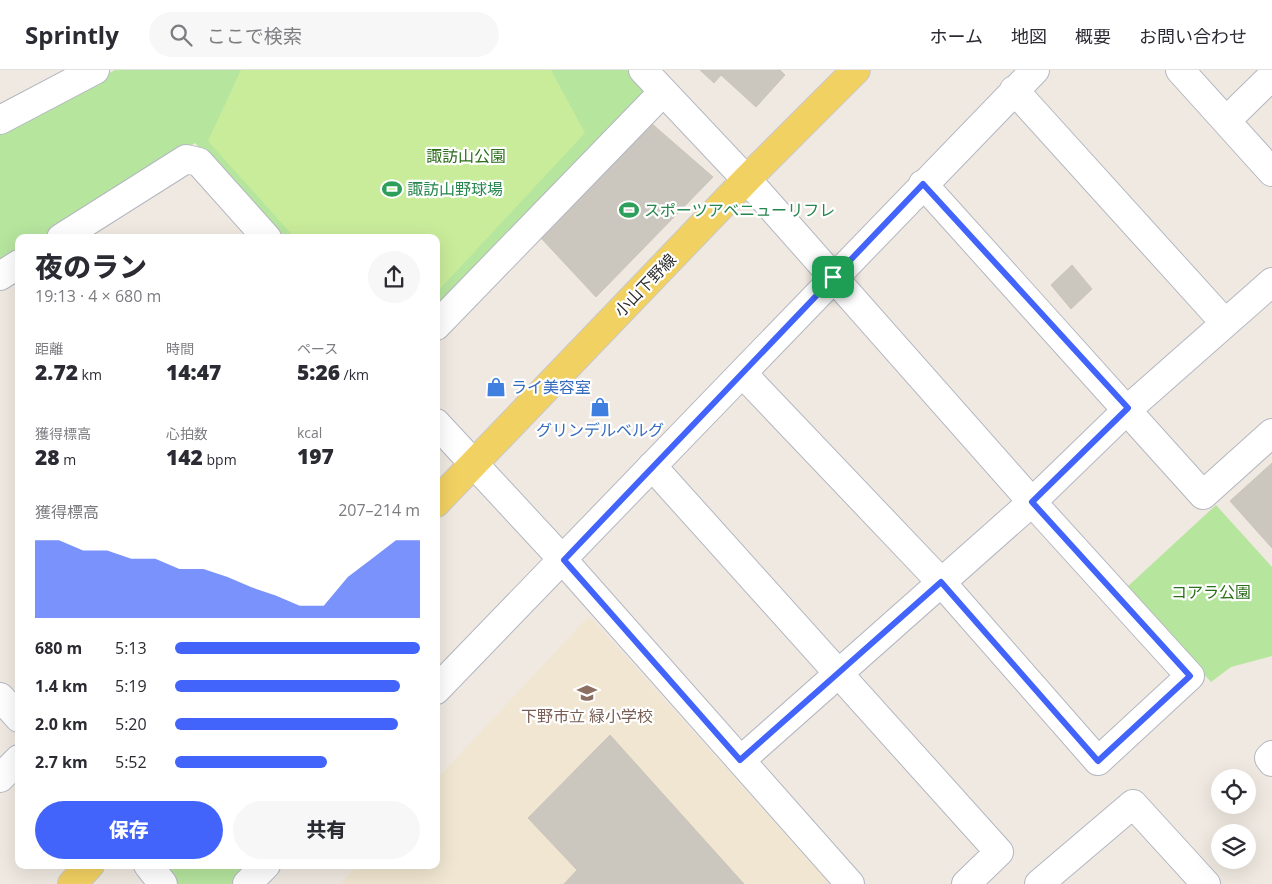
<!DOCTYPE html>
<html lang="ja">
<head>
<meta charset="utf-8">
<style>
	:root { --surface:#fff; --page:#f7f7f7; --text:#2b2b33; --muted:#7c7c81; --line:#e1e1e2; --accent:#4264fb }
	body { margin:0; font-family:"Open Sans","Noto Sans JP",sans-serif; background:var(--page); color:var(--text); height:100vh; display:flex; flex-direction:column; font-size:19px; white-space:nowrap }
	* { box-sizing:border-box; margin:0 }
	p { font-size:16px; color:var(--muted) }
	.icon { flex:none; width:28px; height:28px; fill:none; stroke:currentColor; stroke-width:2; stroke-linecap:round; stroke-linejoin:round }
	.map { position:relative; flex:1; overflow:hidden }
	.drawer { position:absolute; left:15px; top:164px; width:425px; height:635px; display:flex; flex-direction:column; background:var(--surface); border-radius:10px; box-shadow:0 5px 20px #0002 }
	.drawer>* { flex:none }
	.tools { position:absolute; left:1211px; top:699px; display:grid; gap:10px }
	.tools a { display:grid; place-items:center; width:45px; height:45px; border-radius:50%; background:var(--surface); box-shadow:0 5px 20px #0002; font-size:25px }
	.pin { position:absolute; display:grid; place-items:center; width:42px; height:42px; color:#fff; margin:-21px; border-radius:10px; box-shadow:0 2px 8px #0006 }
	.round { display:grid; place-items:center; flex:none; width:52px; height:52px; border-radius:26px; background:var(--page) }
	.summary { display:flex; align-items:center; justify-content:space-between; height:85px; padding:0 20px }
	h1 { font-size:28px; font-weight:800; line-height:38px }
	.metrics { display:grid; grid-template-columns:repeat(3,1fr); gap:8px; height:85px; padding:5px 20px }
	.metrics div { display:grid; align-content:center }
	.metrics b { font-size:21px; font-weight:800 }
	.metrics small { font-size:14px; font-weight:400 }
	.metrics p { font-size:14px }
	.chart { height:140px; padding:10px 20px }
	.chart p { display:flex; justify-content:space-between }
	.chart svg { width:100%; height:90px; margin-top:5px; fill:var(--accent); opacity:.7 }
	.cta { display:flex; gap:10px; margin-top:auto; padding:10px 20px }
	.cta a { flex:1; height:58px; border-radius:30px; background:var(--accent); color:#fff; font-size:20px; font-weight:800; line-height:58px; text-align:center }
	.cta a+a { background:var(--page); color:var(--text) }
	ul { padding:0 20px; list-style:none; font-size:16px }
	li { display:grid; grid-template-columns:80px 60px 1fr; align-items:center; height:38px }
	li i { height:12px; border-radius:6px; background:var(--accent) }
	header { display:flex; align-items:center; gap:30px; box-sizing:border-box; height:70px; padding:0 25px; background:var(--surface); border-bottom:1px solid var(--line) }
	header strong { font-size:24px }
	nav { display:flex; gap:28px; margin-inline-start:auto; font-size:18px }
	.search { width:350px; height:45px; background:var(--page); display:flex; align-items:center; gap:12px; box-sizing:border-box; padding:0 18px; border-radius:28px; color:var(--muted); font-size:19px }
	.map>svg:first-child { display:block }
</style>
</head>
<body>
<header>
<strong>Sprintly</strong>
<div class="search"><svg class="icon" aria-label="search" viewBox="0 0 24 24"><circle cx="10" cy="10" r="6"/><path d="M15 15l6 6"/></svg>ここで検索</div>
<nav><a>ホーム</a><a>地図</a><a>概要</a><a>お問い合わせ</a></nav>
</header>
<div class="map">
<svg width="1272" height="814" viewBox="0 0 1272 814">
	<rect width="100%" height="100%" fill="#efe9e1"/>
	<!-- education -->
	<path fill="#f0e6d1" d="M 589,546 L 830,814 L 340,814 L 358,795 L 436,795 L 436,710 Z"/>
	<!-- green -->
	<path fill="#b6e59e" d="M 115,0 L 629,0 L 643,15 L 642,31 L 436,242 L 436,168 L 281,167 L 195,73 L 44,167 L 19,168 L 19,183 L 0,195 L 0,60 Z
		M 1216,435 L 1272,497 L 1272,586 L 1231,597 L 1211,612 L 1126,518 Z
		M 161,795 L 246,795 L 252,801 L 237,814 L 177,814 Z"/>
	<!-- pitch -->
	<path fill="#c9ec9a" d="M 241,0 L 551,0 L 585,63 L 436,223 L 436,168 L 294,167 L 208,71 Z"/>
	<!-- building -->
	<path fill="#cbc7bf" stroke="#cbc5ba" d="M 700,0 L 780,0 L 785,5 L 756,37 L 721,5 L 714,13 Z
		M 651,53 L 713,107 L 596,227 L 541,168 Z
		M 1072,195 L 1092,219 L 1071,239 L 1051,215 Z
		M 1272,393 L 1272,478 L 1230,431 Z
		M 610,665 L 744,814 L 564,814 L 577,800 L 528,748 Z"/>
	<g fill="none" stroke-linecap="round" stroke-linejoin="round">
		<defs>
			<path id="minor" d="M 643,0 L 758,122 L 1032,432 L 1128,339 L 1272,212
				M 1180,0 L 1272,102
				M 1014,20 L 1225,253
				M 0,50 L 95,0
				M 1226,51 L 1272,6
				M 923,114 L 1203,425 L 1272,363
				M 61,168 L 186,89 L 199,92 L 267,168
				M 0,206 L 19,194
				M 436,256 L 663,22
				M 436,353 L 563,490 L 850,814
				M 652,396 L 999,782 L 966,814
				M 436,620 L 1035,0
				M 0,627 L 19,648
				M 1272,685 L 1269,688 L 1272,692
				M 741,690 C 838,604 935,518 1032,432 L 1190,606 L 1098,691 L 941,512 L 743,304
				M 0,708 L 19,689
				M 148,795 L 163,814
				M 247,814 L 266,795
				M 1039,814 L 1133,734 L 1206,814"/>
			<path id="major" d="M 436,433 L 746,110 L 856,0
				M 72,814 L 90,795"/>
		</defs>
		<!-- minor casing -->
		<use href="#minor" stroke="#b4b7c1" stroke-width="30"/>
		<!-- major casing -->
		<use href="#major" stroke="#c9c9c9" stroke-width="30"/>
		<!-- minor -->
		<use href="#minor" stroke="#fff" stroke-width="28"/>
		<!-- major -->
		<use href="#major" stroke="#f2d163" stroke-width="28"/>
	</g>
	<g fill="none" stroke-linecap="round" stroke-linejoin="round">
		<defs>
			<path id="route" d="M 923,114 L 1128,338 L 1032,432 L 1190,606 L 1098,691 L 941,512 L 740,690 L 564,490 Z"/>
		</defs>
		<!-- route casing -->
		<use href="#route" stroke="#fff" stroke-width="10"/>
		<!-- route -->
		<use href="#route" stroke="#4264fb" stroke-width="6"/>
	</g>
	<!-- icons -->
	<defs>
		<symbol id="stadium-bare" viewBox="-9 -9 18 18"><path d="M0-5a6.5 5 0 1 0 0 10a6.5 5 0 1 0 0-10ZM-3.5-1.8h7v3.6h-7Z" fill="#2e9e5b" stroke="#fff" stroke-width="2.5" paint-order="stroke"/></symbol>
		<symbol id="shop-bare" viewBox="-9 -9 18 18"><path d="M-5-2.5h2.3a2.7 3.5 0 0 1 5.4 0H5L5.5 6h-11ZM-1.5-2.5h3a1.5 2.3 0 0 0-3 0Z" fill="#3f7fe0" stroke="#fff" stroke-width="2.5" paint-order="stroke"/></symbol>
		<symbol id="school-bare" viewBox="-9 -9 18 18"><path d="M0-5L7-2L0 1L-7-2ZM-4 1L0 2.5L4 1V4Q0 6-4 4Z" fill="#8d6e63" stroke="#fff" stroke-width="2.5" paint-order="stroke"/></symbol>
	</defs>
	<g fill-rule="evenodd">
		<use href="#stadium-bare" x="378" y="105" width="28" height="28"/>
		<use href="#stadium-bare" x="615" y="126" width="28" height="28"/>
		<use href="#shop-bare" x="482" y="303" width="28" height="28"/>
		<use href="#shop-bare" x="586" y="323" width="28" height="28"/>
		<use href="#school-bare" x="573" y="609" width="28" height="28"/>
	</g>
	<g text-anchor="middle" stroke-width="4.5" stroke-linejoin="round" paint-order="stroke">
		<!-- park labels -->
		<g font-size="16" fill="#2c6e1b" stroke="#fff">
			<text x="466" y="92">諏訪山公園</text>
			<text x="1211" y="528">コアラ公園</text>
		</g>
		<!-- leisure labels -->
		<g font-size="16" fill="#27864d" stroke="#fff" text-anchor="start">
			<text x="407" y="125">諏訪山野球場</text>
			<text x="644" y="146">スポーツアベニューリフレ</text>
		</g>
		<!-- street labels -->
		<g font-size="16" fill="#2e2e2e" stroke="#fff">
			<text transform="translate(645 215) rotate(-46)" y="6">小山下野線</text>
		</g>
		<!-- shop labels -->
		<g font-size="16" fill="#366cbe" stroke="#fff" text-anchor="start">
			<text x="511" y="323">ライ美容室</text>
			<text x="600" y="366" text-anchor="middle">グリンデルベルグ</text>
		</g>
		<!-- education labels -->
		<g font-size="16" fill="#785e54" stroke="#fff">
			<text x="587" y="652">下野市立 緑小学校</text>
		</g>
	</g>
</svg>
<div class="tools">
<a><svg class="icon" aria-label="locate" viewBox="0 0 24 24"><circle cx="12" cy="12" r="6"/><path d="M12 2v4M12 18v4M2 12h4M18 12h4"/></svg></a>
<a><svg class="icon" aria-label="layers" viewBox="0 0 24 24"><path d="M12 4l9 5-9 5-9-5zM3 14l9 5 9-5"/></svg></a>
</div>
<div class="pin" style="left:833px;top:207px;background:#1e9e55"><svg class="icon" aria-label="arrive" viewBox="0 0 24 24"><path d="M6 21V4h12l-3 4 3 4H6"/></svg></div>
<section class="drawer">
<div class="summary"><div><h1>夜のラン</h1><p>19:13 · 4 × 680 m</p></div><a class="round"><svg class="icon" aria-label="share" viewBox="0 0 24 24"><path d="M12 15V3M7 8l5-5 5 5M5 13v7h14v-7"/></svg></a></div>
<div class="metrics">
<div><p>距離</p><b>2.72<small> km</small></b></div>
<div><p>時間</p><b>14:47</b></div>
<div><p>ペース</p><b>5:26<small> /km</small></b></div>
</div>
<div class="metrics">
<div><p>獲得標高</p><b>28<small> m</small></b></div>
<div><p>心拍数</p><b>142<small> bpm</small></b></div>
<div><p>kcal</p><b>197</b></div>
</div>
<div class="chart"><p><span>獲得標高</span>207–214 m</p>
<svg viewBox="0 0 160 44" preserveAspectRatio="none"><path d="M0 44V6L10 6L20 11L30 11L40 15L50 15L60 20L70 20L80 24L90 29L100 33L110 38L120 38L130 24L140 15L150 6L160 6V44z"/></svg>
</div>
<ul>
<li><b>680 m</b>5:13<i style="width:100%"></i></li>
<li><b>1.4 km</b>5:19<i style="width:92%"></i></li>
<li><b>2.0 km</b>5:20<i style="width:91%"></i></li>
<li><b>2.7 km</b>5:52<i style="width:62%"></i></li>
</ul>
<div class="cta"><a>保存</a><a>共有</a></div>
</section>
</div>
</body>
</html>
